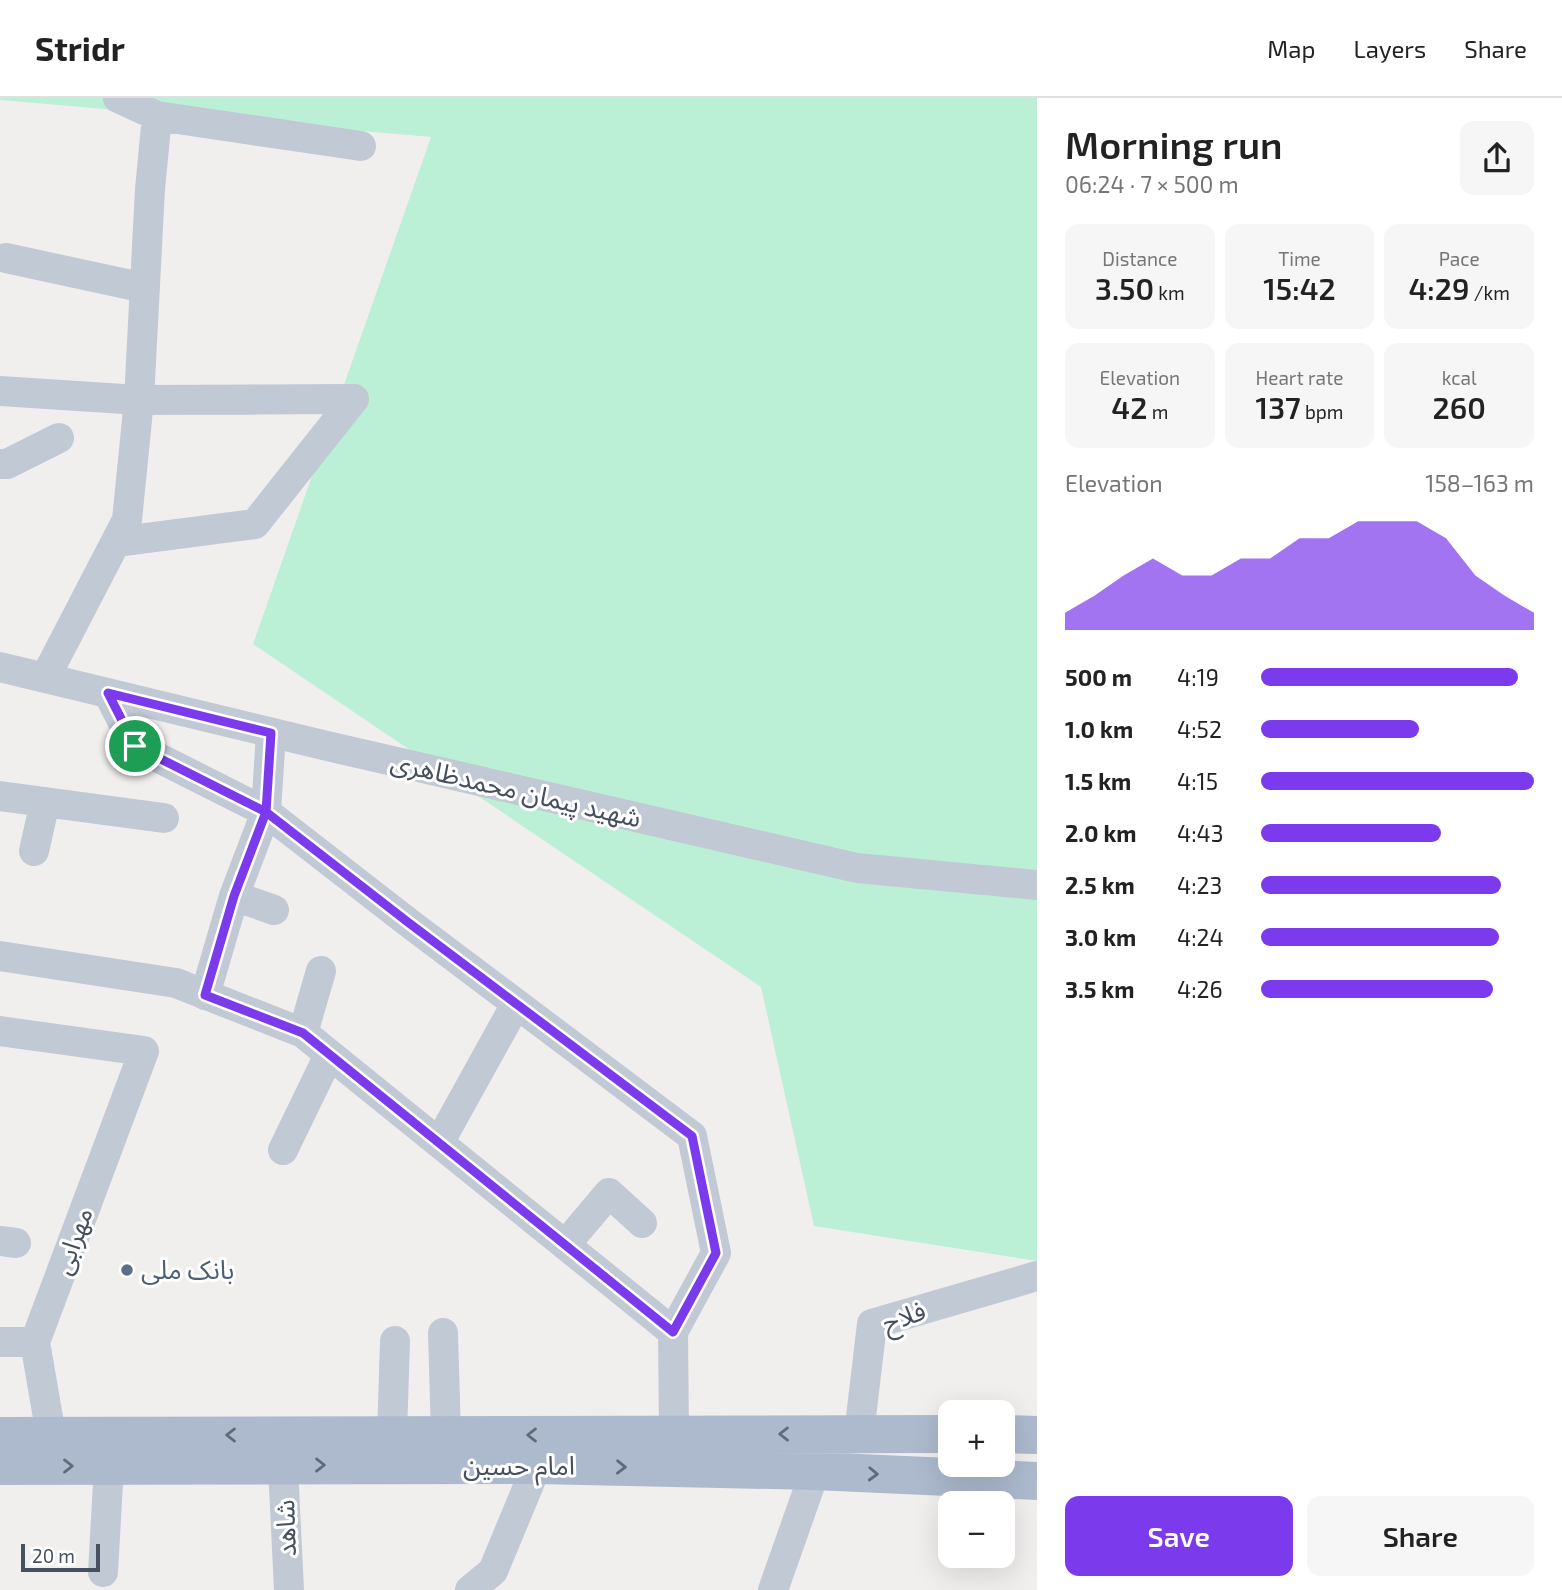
<!DOCTYPE html>
<html lang="en">
<head>
<meta charset="utf-8">
<style>
	:root { --surface:#fff; --page:#f6f6f6; --text:#222; --muted:#767676; --line:#e0e0e0; --accent:#7c3aed }
	body { margin:0; font-family:"Exo 2","Noto Sans Arabic",sans-serif; background:var(--page); color:var(--text); height:100vh; display:flex; flex-direction:column; font-size:26px; white-space:nowrap }
	* { box-sizing:border-box; margin:0 }
	p { font-size:23px; color:var(--muted) }
	.icon { flex:none; width:38px; height:38px; fill:none; stroke:currentColor; stroke-width:2; stroke-linecap:round; stroke-linejoin:round }
	.map { position:relative; flex:1; overflow:hidden }
	.panel { display:flex; flex-direction:column; background:var(--surface); width:525px }
	.panel>* { flex:none }
	.buttons { position:absolute; left:938px; top:1302px; display:grid; gap:14px }
	.buttons a { display:grid; place-items:center; width:77px; height:77px; border-radius:14px; background:var(--surface); box-shadow:0 7px 28px #0002; font-size:35px }
	.scale { position:absolute; left:21px; bottom:18px; width:79px; box-sizing:border-box; padding-left:7px; border:4px solid #464f5d; border-top:0; font-size:19px; line-height:24px; white-space:nowrap; color:#464f5d; -webkit-text-stroke:5px #fff; paint-order:stroke }
	.pin { position:absolute; display:grid; place-items:center; width:60px; height:60px; color:#fff; margin:-30px; border:4px solid #fff; border-radius:50%; box-shadow:0 2px 7px #0007 }
	.round { display:grid; place-items:center; flex:none; width:74px; height:74px; border-radius:14px; background:var(--page) }
	.overview { display:flex; align-items:center; justify-content:space-between; height:119px; padding:0 28px }
	h1 { font-size:38px; font-weight:600; line-height:52px }
	.stats { display:grid; grid-template-columns:repeat(3,1fr); gap:10px; height:119px; padding:7px 28px }
	.stats div { display:grid; align-content:center; border-radius:14px; background:var(--page); text-align:center }
	.stats b { font-size:30px; font-weight:600 }
	.stats small { font-size:19px; font-weight:400 }
	.stats p { font-size:19px }
	.chart { height:196px; padding:14px 28px }
	.chart p { display:flex; justify-content:space-between }
	.chart svg { width:100%; height:126px; margin-top:7px; fill:var(--accent); opacity:.7 }
	.cta { display:flex; gap:14px; margin-top:auto; padding:14px 28px }
	.cta a { flex:1; height:80px; border-radius:14px; background:var(--accent); color:#fff; font-size:28px; font-weight:600; line-height:80px; text-align:center }
	.cta a+a { background:var(--page); color:var(--text) }
	ul { padding:0 28px; list-style:none; font-size:23px }
	li { display:grid; grid-template-columns:112px 84px 1fr; align-items:center; height:52px }
	li i { height:18px; border-radius:9px; background:var(--accent) }
	header { display:flex; align-items:center; gap:42px; box-sizing:border-box; height:98px; padding:0 35px; background:var(--surface); border-bottom:2px solid var(--line) }
	header strong { font-size:33px }
	nav { display:flex; gap:38px; margin-inline-start:auto; font-size:24px }
	main { display:flex; flex:1; min-height:0 }
	.map>svg:first-child { display:block }
</style>
</head>
<body>
<header>
<strong>Stridr</strong>
<nav><a>Map</a><a>Layers</a><a>Share</a></nav>
</header>
<main>
<div class="map">
<svg width="1037" height="1492" viewBox="0 0 1037 1492">
	<rect width="100%" height="100%" fill="#f1efee"/>
	<!-- green -->
	<path fill="#bbf0d6" d="M 0,0 L 1037,0 L 1037,1163 L 814,1128 L 761,889 L 253,546 L 431,39 L 0,2 Z"/>
	<g fill="none" stroke-linecap="round" stroke-linejoin="round">
		<!-- street -->
		<path stroke="#c1c9d4" stroke-width="30" d="M 118,0 L 157,18
			M 6,160 L 145,190
			M 0,293 L 139,302 L 354,301 L 255,426 L 116,444
			M 0,366 L 7,366 L 59,340
			M 0,569 L 323,647 L 857,770 L 1037,787
			M 45,580 L 127,422 L 139,302 L 150,91 L 157,18 L 361,48
			M 108,595 L 135,648 L 266,714 L 409,825 L 692,1038 L 716,1155 L 673,1234
			M 0,698 L 164,720
			M 34,753 L 45,704
			M 234,798 L 274,812
			M 0,858 L 176,885 L 303,935 L 673,1234 L 674,1336
			M 205,897 L 234,798 L 266,714 L 271,635
			M 0,933 L 144,953 L 35,1244 L 51,1337
			M 303,935 L 321,873
			M 439,1045 L 516,906
			M 283,1052 L 329,957
			M 0,1143 L 16,1145
			M 565,1147 L 609,1095 L 642,1125
			M 443,1235 L 446,1337
			M 0,1244 L 35,1244
			M 859,1336 L 872,1226 L 1037,1178
			M 392,1337 L 395,1243
			M 283,1368 L 289,1492
			M 103,1474 L 109,1368
			M 470,1492 L 493,1473 L 537,1367
			M 773,1492 L 815,1373"/>
		<!-- primary -->
		<path stroke="#adbace" stroke-width="38" d="M 1003,1336 L 1037,1337
			M 0,1338 L 950,1336
			M 0,1368 L 537,1367 L 815,1373 L 1037,1383"/>
	</g>
	<!-- one-way arrows -->
	<defs><path id="oneway-chevron" d="M-2-3.5L2.5 0L-2 3.5" fill="none" stroke-width="1.6" stroke-linecap="round" stroke-linejoin="round" transform="scale(1.75)"/></defs>
	<g stroke="#606a79">
		<use href="#oneway-chevron" transform="translate(784 1336) rotate(180)"/>
		<use href="#oneway-chevron" transform="translate(231 1337) rotate(180)"/>
		<use href="#oneway-chevron" transform="translate(532 1337) rotate(180)"/>
		<use href="#oneway-chevron" transform="translate(320 1367)"/>
		<use href="#oneway-chevron" transform="translate(68 1368)"/>
		<use href="#oneway-chevron" transform="translate(621 1369) rotate(1)"/>
		<use href="#oneway-chevron" transform="translate(873 1376) rotate(2)"/>
	</g>
	<g fill="none" stroke-linecap="round" stroke-linejoin="round">
		<defs>
			<path id="route" d="M 135,648 L 266,714 L 409,825 L 692,1038 L 716,1155 L 673,1234 L 303,935 L 205,897 L 234,798 L 266,714 L 271,635 L 108,595 L 135,648"/>
		</defs>
		<!-- route casing -->
		<use href="#route" stroke="#fff" stroke-width="14"/>
		<!-- route -->
		<use href="#route" stroke="#7c3aed" stroke-width="9"/>
	</g>
	<!-- markers -->
	<circle fill="#5c6f8a" stroke="#fff" stroke-width="2.5" cx="127" cy="1172" r="7"/>
	<g text-anchor="middle" stroke-width="6" stroke-linejoin="round" paint-order="stroke">
		<!-- street labels -->
		<g font-size="26" fill="#464f5d" stroke="#fff">
			<text transform="translate(516 692) rotate(13)" y="9">شهید پیمان محمدظاهری</text>
			<text transform="translate(73 1143) rotate(-70)" y="9">مهرابی</text>
			<text transform="translate(904 1219) rotate(-20)" y="9">فلاح</text>
			<text x="519" y="1377">امام حسین</text>
			<text transform="translate(286 1430) rotate(-92)" y="9">شاهد</text>
		</g>
		<!-- service labels -->
		<g font-size="26" fill="#4e5e75" stroke="#fff" text-anchor="start">
			<text x="141" y="1181">بانک ملی</text>
		</g>
	</g>
</svg>
<div class="buttons">
<a>+</a>
<a>−</a>
</div>
<div class="scale">20 m</div>
<div class="pin" style="left:135px;top:648px;background:#1e9e55"><svg class="icon" aria-label="arrive" viewBox="0 0 24 24"><path d="M6 21V4h12l-3 4 3 4H6"/></svg></div>
</div>
<section class="panel">
<div class="overview"><div><h1>Morning run</h1><p>06:24 · 7 × 500 m</p></div><a class="round"><svg class="icon" aria-label="share" viewBox="0 0 24 24"><path d="M12 15V3M7 8l5-5 5 5M5 13v7h14v-7"/></svg></a></div>
<div class="stats">
<div><p>Distance</p><b>3.50<small> km</small></b></div>
<div><p>Time</p><b>15:42</b></div>
<div><p>Pace</p><b>4:29<small> /km</small></b></div>
</div>
<div class="stats">
<div><p>Elevation</p><b>42<small> m</small></b></div>
<div><p>Heart rate</p><b>137<small> bpm</small></b></div>
<div><p>kcal</p><b>260</b></div>
</div>
<div class="chart"><p><span>Elevation</span>158–163 m</p>
<svg viewBox="0 0 160 44" preserveAspectRatio="none"><path d="M0 44V38L10 32L20 25L30 19L40 25L50 25L60 19L70 19L80 12L90 12L100 6L110 6L120 6L130 12L140 25L150 32L160 38V44z"/></svg>
</div>
<ul>
<li><b>500 m</b>4:19<i style="width:94%"></i></li>
<li><b>1.0 km</b>4:52<i style="width:58%"></i></li>
<li><b>1.5 km</b>4:15<i style="width:100%"></i></li>
<li><b>2.0 km</b>4:43<i style="width:66%"></i></li>
<li><b>2.5 km</b>4:23<i style="width:88%"></i></li>
<li><b>3.0 km</b>4:24<i style="width:87%"></i></li>
<li><b>3.5 km</b>4:26<i style="width:85%"></i></li>
</ul>
<div class="cta"><a>Save</a><a>Share</a></div>
</section>
</main>
</body>
</html>
